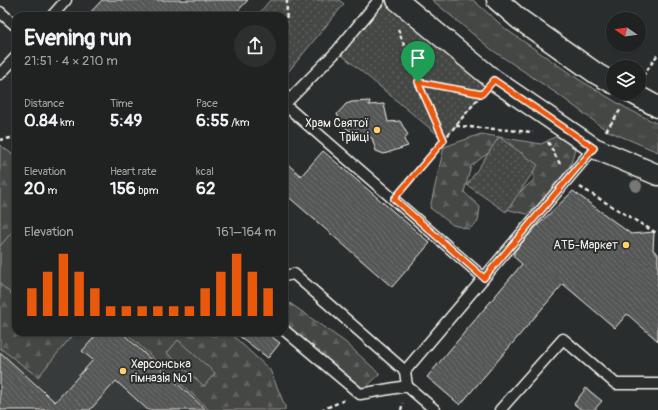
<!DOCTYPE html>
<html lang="en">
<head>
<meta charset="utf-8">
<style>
	:root { --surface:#202222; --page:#2d2f2f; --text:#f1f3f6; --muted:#a2a4a5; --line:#3d3f40; --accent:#ea580c }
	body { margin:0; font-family:Pangolin,sans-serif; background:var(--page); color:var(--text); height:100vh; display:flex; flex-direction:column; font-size:15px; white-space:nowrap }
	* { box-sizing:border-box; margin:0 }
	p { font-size:13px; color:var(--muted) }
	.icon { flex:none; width:22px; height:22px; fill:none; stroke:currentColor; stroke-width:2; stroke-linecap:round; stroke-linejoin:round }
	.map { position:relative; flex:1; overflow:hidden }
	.drawer { position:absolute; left:12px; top:12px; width:276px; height:324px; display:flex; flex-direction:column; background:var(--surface); border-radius:12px; box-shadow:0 1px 3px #0004,0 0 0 1px var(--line) }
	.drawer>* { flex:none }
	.needle { width:26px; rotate:283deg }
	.tools { position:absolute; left:606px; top:12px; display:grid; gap:8px }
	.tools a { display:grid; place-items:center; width:40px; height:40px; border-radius:50%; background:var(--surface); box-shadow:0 1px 3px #0004,0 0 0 1px var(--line); font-size:20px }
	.pin { position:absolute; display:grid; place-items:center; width:34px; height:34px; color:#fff; margin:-41px -17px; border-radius:50% 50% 50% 0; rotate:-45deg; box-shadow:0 0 4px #0007 }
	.pin .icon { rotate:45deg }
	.round { display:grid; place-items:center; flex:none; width:42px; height:42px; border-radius:21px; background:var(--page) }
	.summary { display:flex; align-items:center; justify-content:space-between; height:68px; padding:0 12px }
	h1 { font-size:22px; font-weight:800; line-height:30px }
	.metrics { display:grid; grid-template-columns:repeat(3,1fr); gap:6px; height:68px; padding:4px 12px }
	.metrics div { display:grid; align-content:center }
	.metrics b { font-size:17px; font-weight:800 }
	.metrics small { font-size:11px; font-weight:400 }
	.metrics p { font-size:11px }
	.chart { height:112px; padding:8px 12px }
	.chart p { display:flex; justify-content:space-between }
	.chart svg { width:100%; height:72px; margin-top:4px; stroke:var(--accent); stroke-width:6 }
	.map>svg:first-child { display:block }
</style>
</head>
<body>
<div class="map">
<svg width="658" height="410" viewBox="0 0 658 410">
	<defs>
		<pattern id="grass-tufts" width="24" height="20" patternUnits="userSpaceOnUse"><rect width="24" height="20" fill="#444645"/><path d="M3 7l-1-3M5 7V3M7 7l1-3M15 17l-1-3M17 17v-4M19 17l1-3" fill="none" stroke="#606160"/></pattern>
		<pattern id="forest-firs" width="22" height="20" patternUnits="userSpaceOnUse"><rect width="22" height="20" fill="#444645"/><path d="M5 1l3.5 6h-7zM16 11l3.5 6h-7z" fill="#606160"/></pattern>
		<pattern id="park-dots" width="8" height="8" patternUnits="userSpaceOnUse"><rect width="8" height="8" fill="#444645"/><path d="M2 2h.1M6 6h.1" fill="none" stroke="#606160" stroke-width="1.8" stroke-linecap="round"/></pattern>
		<pattern id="building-back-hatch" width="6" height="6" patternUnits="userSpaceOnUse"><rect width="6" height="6" fill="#555756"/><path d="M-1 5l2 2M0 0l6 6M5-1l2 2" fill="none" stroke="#6e706e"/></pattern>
	</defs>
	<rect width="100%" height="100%" fill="#2a2d2e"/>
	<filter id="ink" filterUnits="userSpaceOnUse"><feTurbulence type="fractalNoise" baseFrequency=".025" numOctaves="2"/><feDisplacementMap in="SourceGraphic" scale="8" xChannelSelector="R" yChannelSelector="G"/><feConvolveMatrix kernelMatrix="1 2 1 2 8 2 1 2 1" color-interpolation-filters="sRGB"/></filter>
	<g filter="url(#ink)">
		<!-- built -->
		<path fill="#373a3a" d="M 0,164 L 16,332 L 184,332 L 270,410 L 0,410 Z"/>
		<!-- grass -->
		<path fill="url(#grass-tufts)" stroke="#9c9c96" d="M 432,0 L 473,0 L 507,30 L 578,79 L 626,108 L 658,124 L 658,152 L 606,130 L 559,95 L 492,50 Z"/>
		<!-- forest -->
		<path fill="url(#forest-firs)" stroke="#9c9c96" d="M 481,134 L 541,144 L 557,136 L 575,148 L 571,164 L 545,199 L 527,214 L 501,208 L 534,180 L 533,161 L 488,153 L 471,166 L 464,192 L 480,207 L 478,222 L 469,229 L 453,225 L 430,208 L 444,147 Z
			M 0,145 L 16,157 L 16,332 L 75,332 L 38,377 L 0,348 Z
			M 284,299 L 345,342 L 380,374 L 364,389 L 284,323 Z
			M 125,332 L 229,332 L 270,370 L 285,406 L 285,410 L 209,410 Z"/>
		<!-- park -->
		<path fill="url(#park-dots)" stroke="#9c9c96" d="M 270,0 L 339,0 L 344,4 L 288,72 L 284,68 L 284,16 L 257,16 Z
			M 379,0 L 397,0 L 494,80 L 444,140 L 337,51 Z
			M 499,137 L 538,165 L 506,212 L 467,185 Z"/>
		<!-- pitch -->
		<path fill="#444645" stroke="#9c9c96" d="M 12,232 L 16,235 L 16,298 L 0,284 L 0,246 Z
			M 178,340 L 215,373 L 204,386 L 167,353 Z"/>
		<!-- building -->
		<path fill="url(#building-back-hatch)" stroke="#f4f1e8" d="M 102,0 L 248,0 L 233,16 L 87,16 Z
			M 370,101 L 369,105 L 384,104 L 388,122 L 400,121 L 408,135 L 404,140 L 408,146 L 384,154 L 376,151 L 372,138 L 355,134 L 342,125 L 337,114 L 346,104 L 352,102 Z
			M 323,151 L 430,243 L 392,287 L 284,193 L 284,161 L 301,176 Z
			M 573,191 L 631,234 L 654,232 L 653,250 L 658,254 L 658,341 L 627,314 L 615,328 L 563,284 L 460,405 L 427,377 L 522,264 L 514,257 L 514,252 L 536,227 Z
			M 99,332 L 121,332 L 206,410 L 148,410 L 116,381 L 90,410 L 0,410 L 0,352 L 55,402 L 93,360 L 82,351 Z
			M 234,332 L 266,332 L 280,343 L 268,358 Z
			M 586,388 L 602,401 L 594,410 L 582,410 L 574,404 Z"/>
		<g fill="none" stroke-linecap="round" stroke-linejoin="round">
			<defs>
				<path id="service" d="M 0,12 L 16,26
					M 52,16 L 66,0
					M 0,74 L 16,57
					M 284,105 L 337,51 L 379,0
					M 285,105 L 484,278
					M 284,276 L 294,274 L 405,371 L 594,148
					M 284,330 L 360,394 L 407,386
					M 405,371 L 407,386 L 435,410
					M 500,410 L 563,339 L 616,384 L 658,384"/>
				<path id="minor" d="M 397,0 L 494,80 L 594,148 L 658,175
					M 497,0 L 519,19 L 597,74 L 613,83
					M 632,93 L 658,107"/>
			</defs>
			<!-- service casing -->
			<use href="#service" stroke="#f4f1e8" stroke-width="13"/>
			<!-- minor casing -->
			<use href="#minor" stroke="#f4f1e8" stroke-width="23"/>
			<!-- path -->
			<path stroke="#f4f1e8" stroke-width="2.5" stroke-dasharray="4 3" stroke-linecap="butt" d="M 398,29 L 418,82 L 444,140
				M 643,76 L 658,54
				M 285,81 L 287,0
				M 418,82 L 476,93
				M 456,126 L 533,132
				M 606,131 L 621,109
				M 0,140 L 16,137
				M 548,142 L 560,164
				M 580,187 L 658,234
				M 403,189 L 482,94
				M 321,410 L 345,400
				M 401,410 L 403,403"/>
			<!-- service -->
			<use href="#service" stroke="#2a2d2e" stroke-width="10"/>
			<!-- minor -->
			<use href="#minor" stroke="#2a2d2e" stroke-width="20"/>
		</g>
		<!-- trees -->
		<circle fill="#777875" cx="636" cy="186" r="6"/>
	</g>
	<g fill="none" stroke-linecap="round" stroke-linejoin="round" filter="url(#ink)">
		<defs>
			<path id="route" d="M 494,80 L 594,148 L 484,278 L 394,199 L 444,140 L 418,82 L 482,94 Z"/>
		</defs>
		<!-- route casing -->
		<use href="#route" stroke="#fff" stroke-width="8"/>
		<!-- route -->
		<use href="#route" stroke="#ea580c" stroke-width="5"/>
	</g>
	<!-- markers -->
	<g fill="#ffd166" stroke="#2a2d2e" stroke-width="1.5">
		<circle cx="377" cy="130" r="4"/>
		<circle cx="626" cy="245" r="4"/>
		<circle cx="123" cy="371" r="4"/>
	</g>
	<g text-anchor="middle" stroke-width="4" stroke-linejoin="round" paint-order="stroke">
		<!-- poi labels -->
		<g font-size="12" fill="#f4f1e8" stroke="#2a2d2e" text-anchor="end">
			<text x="369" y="127">Храм Святої<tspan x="369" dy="14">Трійці</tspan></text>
			<text x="618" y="249">АТБ-Маркет</text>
			<text x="131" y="368" text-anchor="start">Херсонська<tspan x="131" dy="14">гімназія №1</tspan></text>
		</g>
	</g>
</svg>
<div class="tools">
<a><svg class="needle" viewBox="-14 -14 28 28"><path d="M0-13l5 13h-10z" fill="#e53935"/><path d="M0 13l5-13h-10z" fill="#a2a4a5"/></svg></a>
<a><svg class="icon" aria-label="layers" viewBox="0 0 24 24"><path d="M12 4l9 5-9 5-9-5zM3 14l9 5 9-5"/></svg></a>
</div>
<div class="pin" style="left:418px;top:82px;background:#1e9e55"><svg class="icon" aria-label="arrive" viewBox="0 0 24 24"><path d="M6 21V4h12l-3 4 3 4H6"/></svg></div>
<section class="drawer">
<div class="summary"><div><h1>Evening run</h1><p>21:51 · 4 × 210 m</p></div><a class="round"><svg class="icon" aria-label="share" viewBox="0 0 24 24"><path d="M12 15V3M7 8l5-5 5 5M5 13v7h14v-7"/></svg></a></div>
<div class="metrics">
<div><p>Distance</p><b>0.84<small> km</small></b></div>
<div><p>Time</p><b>5:49</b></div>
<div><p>Pace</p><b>6:55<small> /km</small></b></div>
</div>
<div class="metrics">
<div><p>Elevation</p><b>20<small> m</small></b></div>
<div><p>Heart rate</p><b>156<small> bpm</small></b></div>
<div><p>kcal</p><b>62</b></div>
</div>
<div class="chart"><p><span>Elevation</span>161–164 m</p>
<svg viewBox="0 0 160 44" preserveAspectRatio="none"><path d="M5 44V27M15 44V17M25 44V6M35 44V17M45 44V27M55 44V38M65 44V38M75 44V38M85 44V38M95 44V38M105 44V38M115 44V27M125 44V17M135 44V6M145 44V17M155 44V27"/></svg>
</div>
</section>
</div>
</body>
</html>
